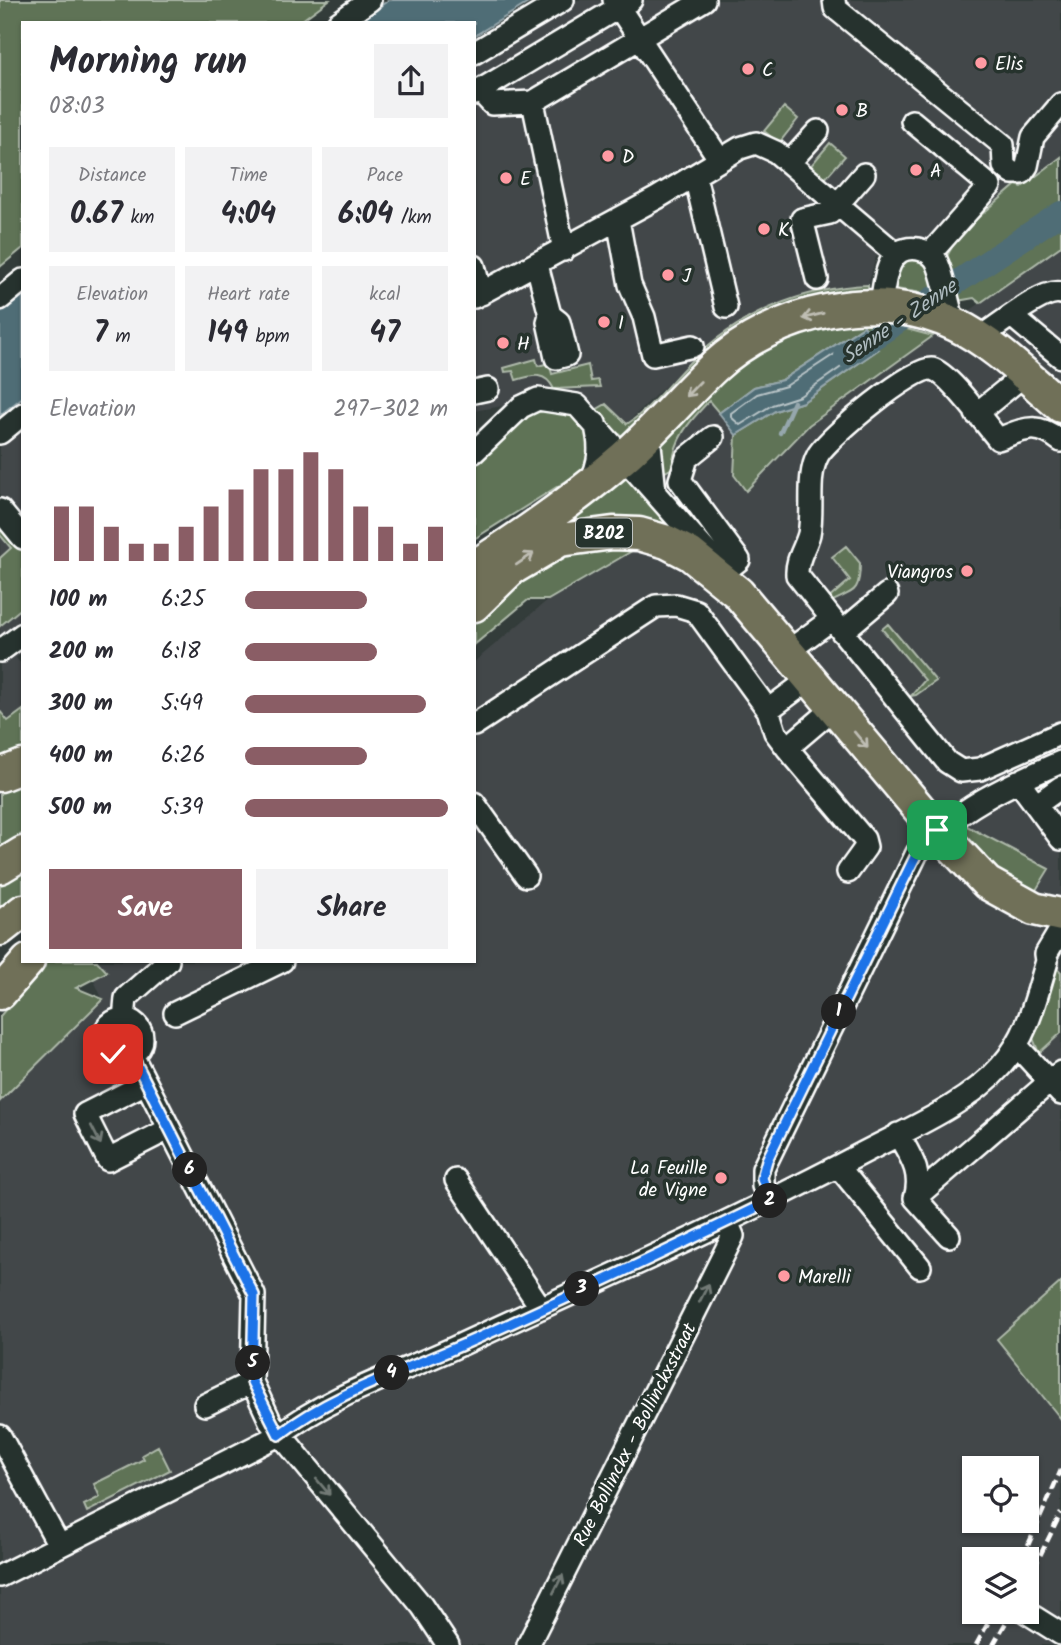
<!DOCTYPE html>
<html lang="en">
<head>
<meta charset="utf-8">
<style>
	:root { --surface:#fff; --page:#f2f2f3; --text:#2b2b33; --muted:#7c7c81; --accent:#8a5d65 }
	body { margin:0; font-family:Kalam,sans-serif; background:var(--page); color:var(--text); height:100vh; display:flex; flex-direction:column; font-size:26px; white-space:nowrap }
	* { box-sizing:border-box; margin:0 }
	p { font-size:23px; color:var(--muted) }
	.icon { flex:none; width:38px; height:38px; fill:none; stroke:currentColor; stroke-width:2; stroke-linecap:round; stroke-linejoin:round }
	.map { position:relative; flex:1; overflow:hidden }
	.sheet { position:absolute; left:21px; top:21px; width:455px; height:942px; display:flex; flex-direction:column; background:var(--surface); border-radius:0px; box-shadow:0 2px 5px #0004 }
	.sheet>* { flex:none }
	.tools { position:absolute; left:962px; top:1456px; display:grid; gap:14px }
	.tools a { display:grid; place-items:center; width:77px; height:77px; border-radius:0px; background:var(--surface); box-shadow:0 2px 5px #0004; font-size:35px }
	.pin { position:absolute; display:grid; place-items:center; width:60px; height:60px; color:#fff; margin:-30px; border-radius:14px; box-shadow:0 4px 10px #0006 }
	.km { position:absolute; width:35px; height:35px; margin:-18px; border-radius:50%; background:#222; color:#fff; font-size:19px; line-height:35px; text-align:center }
	.round { display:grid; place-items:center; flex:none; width:74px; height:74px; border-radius:0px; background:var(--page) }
	.head { display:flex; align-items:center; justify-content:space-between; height:119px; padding:0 28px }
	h1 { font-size:38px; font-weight:600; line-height:52px }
	.stats { display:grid; grid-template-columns:repeat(3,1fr); gap:10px; height:119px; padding:7px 28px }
	.stats div { display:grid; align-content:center; border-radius:0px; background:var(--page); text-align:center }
	.stats b { font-size:30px; font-weight:600 }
	.stats small { font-size:19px; font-weight:400 }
	.stats p { font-size:19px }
	.chart { height:196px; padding:14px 28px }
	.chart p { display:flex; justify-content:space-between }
	.chart svg { width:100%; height:126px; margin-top:7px; stroke:var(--accent); stroke-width:6 }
	.cta { display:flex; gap:14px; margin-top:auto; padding:14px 28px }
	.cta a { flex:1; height:80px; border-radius:0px; background:var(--accent); color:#fff; font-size:28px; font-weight:600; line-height:80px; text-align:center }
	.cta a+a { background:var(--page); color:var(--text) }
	ul { padding:0 28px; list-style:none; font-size:23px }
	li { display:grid; grid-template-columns:112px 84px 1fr; align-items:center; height:52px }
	li i { height:18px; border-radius:9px; background:var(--accent) }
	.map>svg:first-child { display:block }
</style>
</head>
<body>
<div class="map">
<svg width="1061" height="1645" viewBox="0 0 1061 1645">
	<rect width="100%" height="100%" fill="#333c3a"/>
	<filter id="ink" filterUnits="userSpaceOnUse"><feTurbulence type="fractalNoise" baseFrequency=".0143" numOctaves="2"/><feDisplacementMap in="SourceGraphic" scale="14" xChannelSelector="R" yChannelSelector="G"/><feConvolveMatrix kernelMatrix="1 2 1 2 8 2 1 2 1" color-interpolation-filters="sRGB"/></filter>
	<g filter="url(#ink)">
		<!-- built -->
		<path fill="#424749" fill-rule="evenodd" d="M 577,0 L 1061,0 L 1061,157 L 959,234 L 949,251 L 910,234 L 876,257 L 868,285 L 841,286 L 781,303 L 700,352 L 626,424 L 606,404 L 594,411 L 514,404 L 474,411 L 474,63 Z
			M 1061,246 L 1061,1645 L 0,1645 L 0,1101 L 103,1000 L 85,961 L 474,961 L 474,662 L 555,594 L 644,544 L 645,487 L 672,468 L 673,452 L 684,427 L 709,401 L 736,435 L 734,475 L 746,491 L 809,425 ZM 975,1468 L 1027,1468 L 1027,1521 L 975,1521 ZM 975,1559 L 1027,1559 L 1027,1612 L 975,1612 Z
			M 23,428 L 23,652 L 16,658 L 23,666 L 23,710 L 8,721 L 0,711 L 0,447 Z"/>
		<!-- green -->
		<path fill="#5e7356" stroke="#aeb9aa" stroke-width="2" d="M 0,0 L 329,0 L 298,23 L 23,23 L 23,248 L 0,267 Z
			M 784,107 L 798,119 L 779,143 L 764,131 Z
			M 830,143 L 845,156 L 823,181 L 808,169 Z
			M 1061,157 L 1061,246 L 980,303 L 974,298 L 957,301 L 946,258 L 959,234 L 1016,185 L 1022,187 Z
			M 903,258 L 925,260 L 935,281 L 929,294 L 889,288 Z
			M 868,285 L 869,324 L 899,327 L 933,336 L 809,425 L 746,491 L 734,475 L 736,435 L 775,411 L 803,402 L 879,349 L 864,326 L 782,380 L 754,387 L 719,413 L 709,401 C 689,422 674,438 672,468 L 657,477 L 626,437 L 612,431 L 594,411 L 606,404 L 627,424 C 650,409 669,383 689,363 C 737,315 800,288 868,285 Z
			M 536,359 L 538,366 L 549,363 L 552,374 L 588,365 L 591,381 L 598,380 L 600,387 L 554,389 C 545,371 533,375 516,380 L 513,371 L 505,372 L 504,368 Z
			M 547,406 C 583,416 585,420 591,456 L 582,471 L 474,539 L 474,465 L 527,413 Z
			M 627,466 L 699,553 L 644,544 L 548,600 L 528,600 L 474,645 L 474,620 L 553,530 Z
			M 0,523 L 23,551 L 23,607 L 0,626 L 0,558 L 11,548 L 0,535 Z
			M 846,546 L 860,563 C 860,595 853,590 829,603 L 827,600 L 850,580 L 832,557 Z
			M 888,624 L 936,681 L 916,695 L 911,696 L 925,680 L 882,629 Z
			M 23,710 L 23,748 L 0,758 L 0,711 L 8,721 Z
			M 23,779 L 23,833 L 0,847 L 0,788 Z
			M 963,824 L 1049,869 L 1033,895 L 990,869 L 959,832 Z
			M 23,862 L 23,898 L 0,917 L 0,877 Z
			M 47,961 L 97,961 L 107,972 L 76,988 L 103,999 L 0,1101 L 0,1016 Z
			M 1056,967 L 1061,972 L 1061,1033 L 1039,1053 L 1032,1036 L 1048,997 Z
			M 1061,1282 L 1061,1419 L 997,1339 Z
			M 158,1446 L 170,1470 L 87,1512 L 84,1505 L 100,1497 L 94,1484 L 144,1459 L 142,1455 Z"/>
		<!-- water -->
		<path fill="#506d76" stroke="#96a7ad" stroke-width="2" d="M 389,0 L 533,0 L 474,36 L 474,23 L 356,23 Z
			M 23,290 L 23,397 L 0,415 L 0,309 Z
			M 864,326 L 879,349 L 803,402 L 775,411 L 736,435 L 719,413 L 754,387 L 782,380 Z"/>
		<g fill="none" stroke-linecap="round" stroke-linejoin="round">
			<!-- shore -->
			<path stroke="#b9c5c8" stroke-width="2" d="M 859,338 L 864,338 L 867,349 L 800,396 L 772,405 L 740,425 L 731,417 L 731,413 L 757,394 L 786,386 Z"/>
			<!-- stream -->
			<path stroke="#96a7ad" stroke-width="4.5" d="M 780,433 L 794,402"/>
			<!-- river -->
			<path stroke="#506d76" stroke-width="24" d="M 846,356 L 1061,213"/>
			<defs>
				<path id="minor" d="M 614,0 L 720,160
					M 834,0 L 835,8 L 1003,145 L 1004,166 L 1012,173 L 1022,173 L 1027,166 L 1033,137 L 1061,104
					M 338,23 L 370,0
					M 474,53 L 563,0
					M 480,91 L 492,104 L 533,102
					M 474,94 L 631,0
					M 912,121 L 990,186 L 930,254
					M 789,163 L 818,131
					M 695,176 L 726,307
					M 618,220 L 630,285 L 644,317 L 653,355 L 693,346
					M 564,250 L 533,102 L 704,0
					M 537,265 L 550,315 L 548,322 L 556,358 L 567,355 L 559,322 L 550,315
					M 474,266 L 481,294
					M 817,279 L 802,219 L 830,213 L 864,174
					M 474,297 L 657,198 L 740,148 L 756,143 L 776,152 L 896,254
					M 0,299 L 23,280
					M 881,306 C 884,284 886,243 918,249 C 924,250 932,254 936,260 C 945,277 947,305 955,324
					M 1013,317 L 1061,357
					M 979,338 C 997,327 1043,288 1061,293
					M 474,392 L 488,389
					M 976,414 L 1024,375
					M 0,433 L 23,414
					M 649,435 L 655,492
					M 713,437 L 687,458 L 680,480 L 739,560 L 724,572
					M 474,452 L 521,407 L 538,399 L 577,405 L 715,561
					M 589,484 C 601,463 601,445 595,423
					M 0,510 L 23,538
					M 832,619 L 797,575 C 796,559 805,549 809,534 C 814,509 806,477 818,455 C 828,437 915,365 932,369 C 949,373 985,424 998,439 C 1025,429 1036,421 1061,441
					M 842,632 L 887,594
					M 0,651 L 23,634
					M 787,652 L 832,619 L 947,762 L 961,771 L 980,769 L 1061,733
					M 834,708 L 787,748 L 864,839 L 866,847 L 848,872
					M 768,710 L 775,732 L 787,748
					M 474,725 L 656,606 L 676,605 L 696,611 L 768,710 L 810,679
					M 1018,781 L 1061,839
					M 474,803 L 526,876
					M 1036,805 L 1061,787
					M 175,1013 L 282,961
					M104 1038a19 19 0 1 1 38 0a19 19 0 1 1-38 0Z
					M 124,1019 L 126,998 L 168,961
					M 1017,1046 L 1061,1094
					M 132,1055 L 254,1295 L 252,1382 L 271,1423 L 422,1606 L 448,1645
					M 146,1083 L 85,1114 L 108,1160 L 169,1129
					M 898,1134 C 910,1156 923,1172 915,1198
					M 838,1166 L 920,1267
					M 456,1180 L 541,1308
					M 770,1201 L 763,1186 L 763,1169 L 917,853 C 955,809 1008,785 1061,762
					M 949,1236 L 915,1198 L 1061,1072
					M 205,1405 L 252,1382
					M 0,1436 L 59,1545
					M 0,1576 L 279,1435 C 332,1394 398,1374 458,1346 C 592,1284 728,1224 859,1155 C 906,1130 966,1106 1001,1066 C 1028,1036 1036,998 1047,961 L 1046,954 L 1061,929
					M 1026,1612 L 1061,1634
					M 528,1645 L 733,1236 L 727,1222"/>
				<path id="highway" d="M 474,567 C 527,533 577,498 624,457 C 656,429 683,396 714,367 C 775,310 880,287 956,325 C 995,344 1028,378 1061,406
					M 474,605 L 511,569 L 560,540 L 613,533 L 639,534 L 667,542 L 690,554 L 738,593 L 937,830 L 987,883 L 1034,909 L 1061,915
					M 0,775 L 23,766
					M 0,867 L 23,853
					M 0,929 L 23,911
					M 0,993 L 28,961"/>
			</defs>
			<!-- minor casing -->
			<use href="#minor" stroke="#fff" stroke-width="26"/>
			<!-- highway casing -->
			<use href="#highway" stroke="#fff" stroke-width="37"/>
			<!-- minor -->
			<use href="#minor" stroke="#26332d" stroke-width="21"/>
			<!-- highway -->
			<use href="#highway" stroke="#706f59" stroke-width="32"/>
			<!-- rail -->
			<path stroke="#fff" stroke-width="4.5" stroke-dasharray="10 5" stroke-linecap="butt" d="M 1022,1559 L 1061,1470
				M 1027,1582 L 1061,1513
				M 976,1645 L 994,1612
				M 993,1645 L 1012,1612"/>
		</g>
		<!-- one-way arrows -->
		<defs><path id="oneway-shaft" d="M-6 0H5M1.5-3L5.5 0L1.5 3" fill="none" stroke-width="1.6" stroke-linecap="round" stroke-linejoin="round" transform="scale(1.75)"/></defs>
		<g stroke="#bfbeb4">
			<use href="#oneway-shaft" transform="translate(813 316) rotate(166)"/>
			<use href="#oneway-shaft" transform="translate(693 389) rotate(134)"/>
			<use href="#oneway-shaft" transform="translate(525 559) rotate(-34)"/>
			<use href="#oneway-shaft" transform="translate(861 740) rotate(50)"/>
		</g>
		<g stroke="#727a76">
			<use href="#oneway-shaft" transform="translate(96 1135) rotate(63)"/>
			<use href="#oneway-shaft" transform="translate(704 1293) rotate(-63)"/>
			<use href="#oneway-shaft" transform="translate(323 1487) rotate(50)"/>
			<use href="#oneway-shaft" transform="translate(558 1584) rotate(-63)"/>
		</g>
	</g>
	<g fill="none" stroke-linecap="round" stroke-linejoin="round" filter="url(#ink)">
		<defs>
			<path id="route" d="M 113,1054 L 122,1058 L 132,1055 L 254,1295 L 252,1382 L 279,1435 C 328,1397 389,1376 446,1352 C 555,1305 663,1253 770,1201 L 762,1178 L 767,1160 L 917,853 L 937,830"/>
		</defs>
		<!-- route casing -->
		<use href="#route" stroke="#fff" stroke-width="14"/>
		<!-- route -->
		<use href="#route" stroke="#1a73e8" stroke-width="9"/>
	</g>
	<!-- markers -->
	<g fill="#ff9aa2" stroke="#26332d" stroke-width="2.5">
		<circle cx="981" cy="63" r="7"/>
		<circle cx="748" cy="69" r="7"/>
		<circle cx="842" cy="110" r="7"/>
		<circle cx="608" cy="156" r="7"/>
		<circle cx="916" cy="170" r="7"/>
		<circle cx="506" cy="178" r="7"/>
		<circle cx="764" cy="229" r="7"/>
		<circle cx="668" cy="275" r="7"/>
		<circle cx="604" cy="322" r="7"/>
		<circle cx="503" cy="343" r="7"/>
		<circle cx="967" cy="571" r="7"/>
		<circle cx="721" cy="1178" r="7"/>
		<circle cx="784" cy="1276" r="7"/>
	</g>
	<g text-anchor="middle" stroke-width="7" stroke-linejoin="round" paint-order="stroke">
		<!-- shield labels -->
		<rect fill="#26332d" stroke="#bec2c0" stroke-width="2" x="576" y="518.5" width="56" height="29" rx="5"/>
		<g font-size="18" font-weight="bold" fill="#fff">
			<text x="604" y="539">B202</text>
		</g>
		<!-- poi labels -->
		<g font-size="19" fill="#fff" stroke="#26332d" text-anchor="start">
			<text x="995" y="70">Elis</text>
			<text x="762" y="76">C</text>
			<text x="856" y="117">B</text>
			<text x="622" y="163">D</text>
			<text x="930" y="177">A</text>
			<text x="520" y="185">E</text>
			<text x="778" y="236">K</text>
			<text x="682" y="282">J</text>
			<text x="618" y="329">I</text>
			<text x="517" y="350">H</text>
			<text x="953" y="578" text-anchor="end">Viangros</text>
			<text x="707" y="1174" text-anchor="end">La Feuille<tspan x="707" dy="22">de Vigne</tspan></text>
			<text x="798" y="1283">Marelli</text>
		</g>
		<!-- street labels -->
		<g font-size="19" fill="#fff" stroke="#26332d">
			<text transform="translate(634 1434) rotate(-63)" y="7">Rue Bollinckx - Bollinckxstraat</text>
		</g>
		<!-- water labels -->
		<g font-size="21" font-style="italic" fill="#b0bdc1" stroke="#26332d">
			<text transform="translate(899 321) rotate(-34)" y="7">Senne - Zenne</text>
		</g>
	</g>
</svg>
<div class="tools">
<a><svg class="icon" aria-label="locate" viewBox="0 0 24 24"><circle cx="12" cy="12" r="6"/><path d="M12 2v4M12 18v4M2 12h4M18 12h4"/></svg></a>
<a><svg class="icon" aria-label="layers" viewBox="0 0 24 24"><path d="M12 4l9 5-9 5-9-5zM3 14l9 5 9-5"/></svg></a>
</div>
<div class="pin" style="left:937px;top:830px;background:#1e9e55"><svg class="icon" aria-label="arrive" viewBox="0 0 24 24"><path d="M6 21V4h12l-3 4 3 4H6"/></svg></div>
<div class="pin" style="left:113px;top:1054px;background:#d93025"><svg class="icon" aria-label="check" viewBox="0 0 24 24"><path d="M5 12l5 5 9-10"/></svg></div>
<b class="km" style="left:839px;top:1012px">1</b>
<b class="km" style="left:770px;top:1201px">2</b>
<b class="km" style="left:582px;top:1289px">3</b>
<b class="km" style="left:392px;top:1373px">4</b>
<b class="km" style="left:253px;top:1363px">5</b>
<b class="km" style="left:190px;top:1170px">6</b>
<section class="sheet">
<div class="head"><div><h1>Morning run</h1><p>08:03</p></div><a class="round"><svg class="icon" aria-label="share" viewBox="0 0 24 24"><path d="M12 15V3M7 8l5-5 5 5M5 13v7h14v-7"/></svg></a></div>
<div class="stats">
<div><p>Distance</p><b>0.67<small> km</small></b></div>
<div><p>Time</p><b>4:04</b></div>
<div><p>Pace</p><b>6:04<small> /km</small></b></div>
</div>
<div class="stats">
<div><p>Elevation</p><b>7<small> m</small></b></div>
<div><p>Heart rate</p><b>149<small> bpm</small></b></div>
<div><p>kcal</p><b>47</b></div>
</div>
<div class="chart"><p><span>Elevation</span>297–302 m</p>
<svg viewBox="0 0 160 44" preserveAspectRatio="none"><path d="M5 44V25M15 44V25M25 44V32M35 44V38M45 44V38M55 44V32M65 44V25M75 44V19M85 44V12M95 44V12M105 44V6M115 44V12M125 44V25M135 44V32M145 44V38M155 44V32"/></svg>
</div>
<ul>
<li><b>100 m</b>6:25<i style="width:60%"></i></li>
<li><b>200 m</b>6:18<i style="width:65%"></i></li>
<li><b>300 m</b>5:49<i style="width:89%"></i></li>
<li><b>400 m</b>6:26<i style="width:60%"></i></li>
<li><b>500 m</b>5:39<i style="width:100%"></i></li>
</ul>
<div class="cta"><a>Save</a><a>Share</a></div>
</section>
</div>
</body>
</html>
